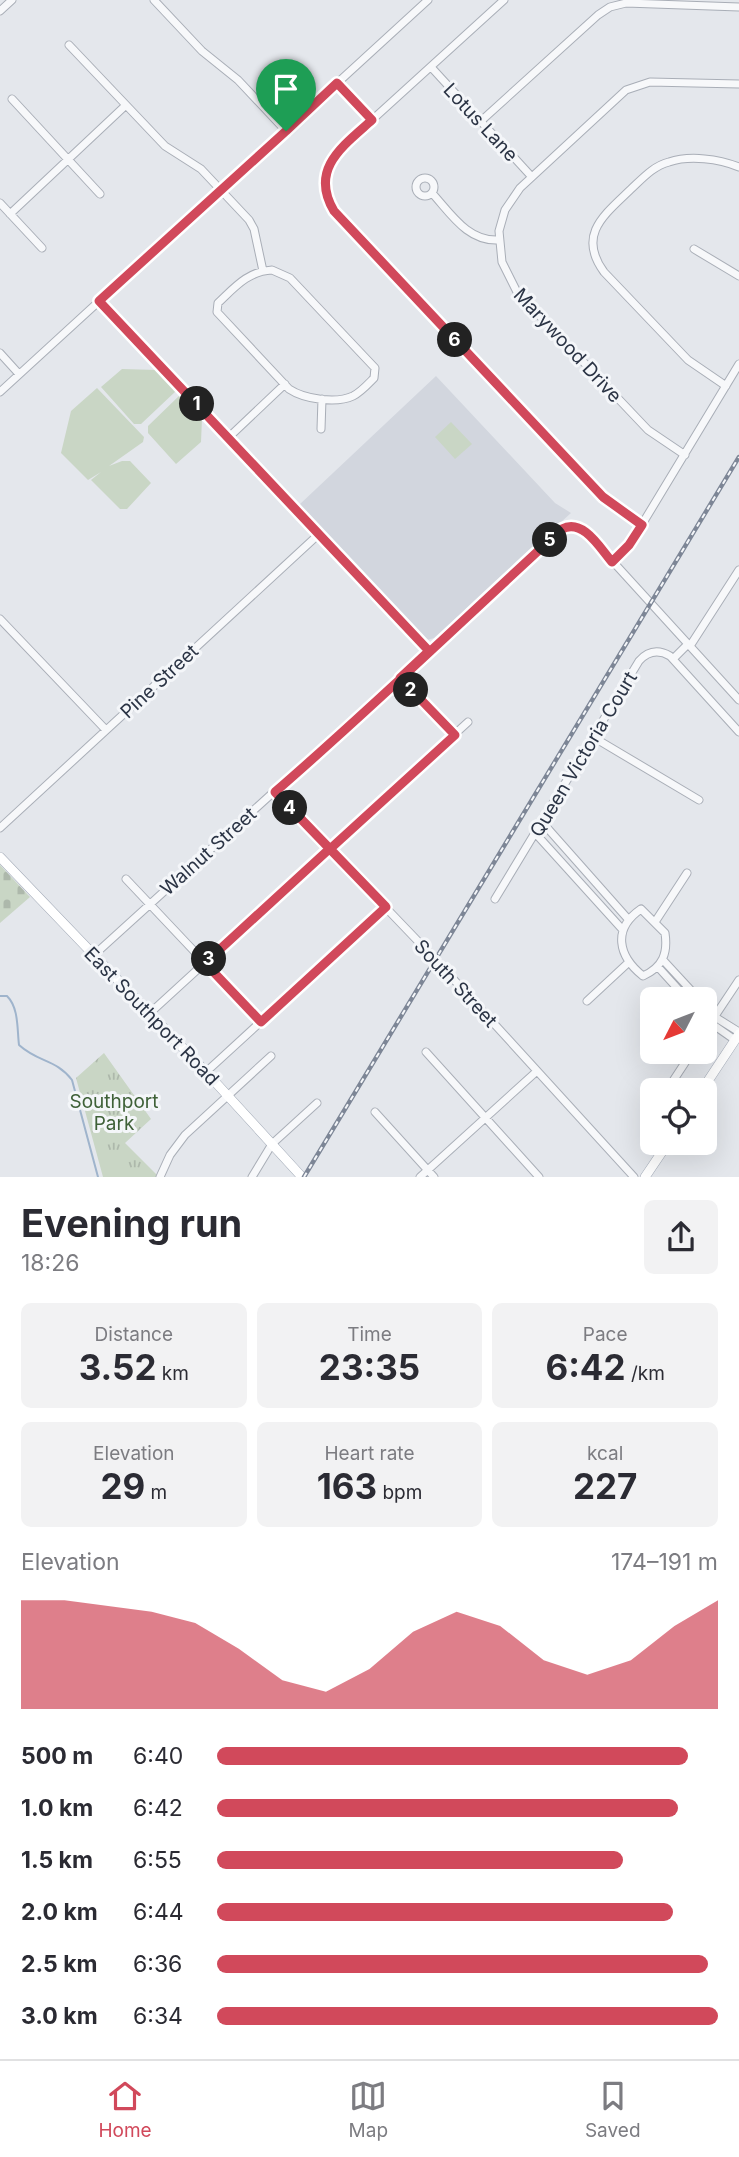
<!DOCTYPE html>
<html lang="en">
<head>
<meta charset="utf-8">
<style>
	:root { --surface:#fff; --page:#f2f2f3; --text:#2b2b33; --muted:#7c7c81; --line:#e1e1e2; --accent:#d1495b }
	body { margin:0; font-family:Inter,sans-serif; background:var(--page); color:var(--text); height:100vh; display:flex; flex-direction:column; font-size:26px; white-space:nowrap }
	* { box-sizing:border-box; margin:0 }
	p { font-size:23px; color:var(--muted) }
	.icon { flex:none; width:38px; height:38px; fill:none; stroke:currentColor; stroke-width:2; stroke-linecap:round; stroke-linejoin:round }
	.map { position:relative; height:1177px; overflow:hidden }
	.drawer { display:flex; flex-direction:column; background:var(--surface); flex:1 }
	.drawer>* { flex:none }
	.needle { width:46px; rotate:228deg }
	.controls { position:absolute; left:640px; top:987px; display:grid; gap:14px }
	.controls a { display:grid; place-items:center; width:77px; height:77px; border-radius:10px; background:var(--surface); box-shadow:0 7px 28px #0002; font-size:35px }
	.pin { position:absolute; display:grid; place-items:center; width:60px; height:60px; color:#fff; margin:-72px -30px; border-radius:50% 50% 50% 0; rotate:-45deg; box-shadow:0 0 7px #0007 }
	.pin .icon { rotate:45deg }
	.km { position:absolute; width:35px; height:35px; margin:-18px; border-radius:50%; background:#222; color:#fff; font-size:19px; line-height:35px; text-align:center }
	.round { display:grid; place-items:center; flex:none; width:74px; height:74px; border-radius:10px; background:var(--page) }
	.head { display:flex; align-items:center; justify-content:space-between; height:119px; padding:0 21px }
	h1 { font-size:38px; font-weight:700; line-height:52px }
	.stats { display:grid; grid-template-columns:repeat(3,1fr); gap:10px; height:119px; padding:7px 21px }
	.stats div { display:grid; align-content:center; border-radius:10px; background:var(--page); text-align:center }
	.stats b { font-size:35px; font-weight:700 }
	.stats small { font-size:19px; font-weight:400 }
	.stats p { font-size:19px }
	.chart { height:196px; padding:14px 21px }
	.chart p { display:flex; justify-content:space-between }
	.chart svg { width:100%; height:126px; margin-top:7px; fill:var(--accent); opacity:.7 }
	ul { padding:0 21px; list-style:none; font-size:23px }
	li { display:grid; grid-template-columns:112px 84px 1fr; align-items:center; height:52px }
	li i { height:18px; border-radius:9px; background:var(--accent) }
	.dock { display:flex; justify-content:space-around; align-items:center; height:98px; border-top:2px solid var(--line); background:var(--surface); font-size:19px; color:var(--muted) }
	.dock a { display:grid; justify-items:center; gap:4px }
	.dock .active { color:var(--accent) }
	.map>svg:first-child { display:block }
</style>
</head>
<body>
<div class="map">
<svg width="739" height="1177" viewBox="0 0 739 1177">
	<defs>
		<pattern id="grass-tufts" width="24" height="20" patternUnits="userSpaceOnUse" patternTransform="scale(1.75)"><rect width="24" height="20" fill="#c9d6c5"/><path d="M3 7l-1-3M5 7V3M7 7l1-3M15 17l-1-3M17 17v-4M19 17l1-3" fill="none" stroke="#adb8ab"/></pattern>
		<pattern id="cemetery-stones" width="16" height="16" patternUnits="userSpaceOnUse" patternTransform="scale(1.75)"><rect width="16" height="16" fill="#c9d6c5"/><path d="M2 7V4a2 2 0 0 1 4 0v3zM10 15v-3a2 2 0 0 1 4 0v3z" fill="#adb8ab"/></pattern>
	</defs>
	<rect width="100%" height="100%" fill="#e4e7ec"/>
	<!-- built -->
	<path fill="#d2d6de" d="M 436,376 L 555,503 L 571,513 L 434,638 L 427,640 L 299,505 Z"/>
	<!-- grass -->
	<path fill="url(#grass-tufts)" d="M 104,1053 L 151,1119 L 125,1143 L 157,1175 L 156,1177 L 103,1177 L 76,1078 Z"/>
	<!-- cemetery -->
	<path fill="url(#cemetery-stones)" d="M 0,865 L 30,897 L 0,923 Z"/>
	<!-- garden -->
	<path fill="#c9d6c5" d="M 122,369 L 157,370 L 176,391 L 141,424 L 134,424 L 101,387 Z
		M 97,388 L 144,437 L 143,442 L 109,466 L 122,461 L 130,461 L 151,483 L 127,509 L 120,509 L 91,480 L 101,472 L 88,480 L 61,453 L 71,411 Z
		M 180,395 L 202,418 L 201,442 L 176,464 L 148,433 L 148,426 Z
		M 451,422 L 472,444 L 455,459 L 435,437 Z"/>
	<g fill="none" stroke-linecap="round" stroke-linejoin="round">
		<!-- stream -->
		<path stroke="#9fb4cc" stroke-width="2" d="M 0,996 L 7,996 C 19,1008 17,1029 19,1045 C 39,1063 56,1059 72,1080 L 98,1177"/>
		<defs>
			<path id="minor" d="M 154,0 L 202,51 L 238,80 L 286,131
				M 504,0 L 339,150 C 322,170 322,194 337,215 L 603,497 L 642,525
				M 0,11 L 12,0
				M 69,45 L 165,146 L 201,169 L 249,220 L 254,229 L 263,271
				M 431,67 L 531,176
				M 337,83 L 372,120
				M 12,99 L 100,194
				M 481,121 L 598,15 L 610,7 L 626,3 L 739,7
				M416 187a9 9 0 1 1 18 0a9 9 0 1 1-18 0Z
				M 432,193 C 451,214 468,242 499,240
				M 0,203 L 42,248
				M 10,214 L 126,105
				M 694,249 L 739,276
				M 272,270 L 290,278 L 375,368 L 374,378 C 368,384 361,392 353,396 C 336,404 304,399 289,389 L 217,312 L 218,303 C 234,288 248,271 272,270 Z
				M 99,301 L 429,651
				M 0,353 L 19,374
				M 726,386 L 688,360 L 604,272 C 577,235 604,215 630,190 C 642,179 653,166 669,162 C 690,155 719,159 739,167
				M 0,392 L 428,0
				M 321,429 L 322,399
				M 228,438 L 285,384
				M 685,455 L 648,430 L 517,292 L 502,262 L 499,231 L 505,210 L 520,188 L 626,90 L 650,82 L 739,84
				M 612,562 L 635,536 L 739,364
				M 0,619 L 106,730
				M 690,646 L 739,570
				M 673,659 L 688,644
				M 400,678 L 455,735
				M 593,737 L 699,800
				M 275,792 L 435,959 L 634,1177
				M 542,822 L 628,919
				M 0,828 L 319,534
				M 536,834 L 622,929
				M 126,879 L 261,1022
				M 495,899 L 639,661 C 648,651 658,649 670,656 L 739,732
				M 641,909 L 665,933 C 668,953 663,967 643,976 C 618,956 612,929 641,909 Z
				M 655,922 L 687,873
				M 94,955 L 567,526 L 578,526 L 585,531 L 739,700
				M 663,960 L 699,999
				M 658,967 L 687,999
				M 587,1001 L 629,962
				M 705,1006 L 715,1017 L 739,1032
				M 150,1013 L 468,722
				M 705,1019 L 735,1040
				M 705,1031 L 739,980
				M 426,1052 L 539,1177
				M 206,1072 L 386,907
				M 669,1087 L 692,1052
				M 375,1112 L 434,1177
				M 160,1177 L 170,1155 L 185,1135 L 271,1056
				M 252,1177 L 272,1144 L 317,1103
				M 420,1177 L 537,1071"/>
			<path id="major" d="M 0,857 L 206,1072 L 302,1177
				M 702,1090 L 739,1034
				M 645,1177 L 668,1143"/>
		</defs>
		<!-- minor casing -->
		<use href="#minor" stroke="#a9aeb7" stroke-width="9"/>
		<!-- major casing -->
		<use href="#major" stroke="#a3abb8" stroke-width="10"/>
		<!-- minor -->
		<use href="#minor" stroke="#f7f8fa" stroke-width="7"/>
		<!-- major -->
		<use href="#major" stroke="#fff" stroke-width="9"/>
		<defs>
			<path id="rail" d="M 304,1177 L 739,457"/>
		</defs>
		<!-- rail casing -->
		<use href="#rail" stroke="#7d8696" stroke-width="4.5"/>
		<!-- rail -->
		<use href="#rail" stroke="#f4f6f9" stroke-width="2" stroke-dasharray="5" stroke-linecap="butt"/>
	</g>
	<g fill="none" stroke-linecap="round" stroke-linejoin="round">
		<defs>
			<path id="route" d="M 286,131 L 99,301 L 429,651 L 400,678 L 455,735 L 330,849 L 326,852 L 205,963 L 261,1022 L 386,907 L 275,792 C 373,707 466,617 562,529 C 583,518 600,548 612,562 L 629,545 L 642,525 L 603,497 L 334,211 C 309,169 343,146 372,120 L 337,83 L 286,131"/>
		</defs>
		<!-- route casing -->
		<use href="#route" stroke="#fff" stroke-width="14"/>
		<!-- route -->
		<use href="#route" stroke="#d1495b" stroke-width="9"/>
	</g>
	<g text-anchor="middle" stroke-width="6" stroke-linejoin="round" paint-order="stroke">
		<!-- street labels -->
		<g font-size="19" fill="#2b3445" stroke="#f4f6f9">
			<text transform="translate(481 122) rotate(47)" y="7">Lotus Lane</text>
			<text transform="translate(568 345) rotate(47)" y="7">Marywood Drive</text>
			<text transform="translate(159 681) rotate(-43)" y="7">Pine Street</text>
			<text transform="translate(583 754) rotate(-59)" y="7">Queen Victoria Court</text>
			<text transform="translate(208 851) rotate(-42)" y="7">Walnut Street</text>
			<text transform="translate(456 983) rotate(47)" y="7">South Street</text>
			<text transform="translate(152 1016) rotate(46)" y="7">East Southport Road</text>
		</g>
		<!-- park labels -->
		<g font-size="19" fill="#3f6138" stroke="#f4f6f9">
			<text x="114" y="1108">Southport<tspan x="114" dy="22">Park</tspan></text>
		</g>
	</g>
</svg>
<div class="controls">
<a><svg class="needle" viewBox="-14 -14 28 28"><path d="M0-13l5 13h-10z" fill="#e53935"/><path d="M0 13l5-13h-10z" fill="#7c7c81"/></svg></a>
<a><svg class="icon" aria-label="locate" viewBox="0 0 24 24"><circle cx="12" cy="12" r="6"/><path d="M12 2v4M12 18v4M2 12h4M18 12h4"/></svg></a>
</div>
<div class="pin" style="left:286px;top:131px;background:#1e9e55"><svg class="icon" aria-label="arrive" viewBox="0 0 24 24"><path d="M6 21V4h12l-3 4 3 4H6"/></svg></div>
<b class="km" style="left:197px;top:404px">1</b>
<b class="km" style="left:411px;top:690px">2</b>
<b class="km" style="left:209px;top:959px">3</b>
<b class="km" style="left:290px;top:808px">4</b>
<b class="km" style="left:550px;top:540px">5</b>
<b class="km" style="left:455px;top:340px">6</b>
</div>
<section class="drawer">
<div class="head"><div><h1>Evening run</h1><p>18:26</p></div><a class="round"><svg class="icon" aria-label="share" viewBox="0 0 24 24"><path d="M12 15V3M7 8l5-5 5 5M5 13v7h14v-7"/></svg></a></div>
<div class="stats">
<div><p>Distance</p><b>3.52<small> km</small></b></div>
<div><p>Time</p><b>23:35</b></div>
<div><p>Pace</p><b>6:42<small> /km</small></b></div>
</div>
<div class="stats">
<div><p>Elevation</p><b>29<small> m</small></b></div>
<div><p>Heart rate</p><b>163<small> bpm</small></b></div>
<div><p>kcal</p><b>227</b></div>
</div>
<div class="chart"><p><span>Elevation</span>174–191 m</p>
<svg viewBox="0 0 160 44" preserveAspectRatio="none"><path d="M0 44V6L10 6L20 8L30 10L40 14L50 23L60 34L70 38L80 30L90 17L100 10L110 15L120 27L130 32L140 27L150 15L160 6V44z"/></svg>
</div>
<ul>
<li><b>500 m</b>6:40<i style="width:94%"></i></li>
<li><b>1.0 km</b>6:42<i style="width:92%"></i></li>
<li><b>1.5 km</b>6:55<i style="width:81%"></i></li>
<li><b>2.0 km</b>6:44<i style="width:91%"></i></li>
<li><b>2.5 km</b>6:36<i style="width:98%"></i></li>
<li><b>3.0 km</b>6:34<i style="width:100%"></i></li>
</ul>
</section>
<nav class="dock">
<a class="active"><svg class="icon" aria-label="home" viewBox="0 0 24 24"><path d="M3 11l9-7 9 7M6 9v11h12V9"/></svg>Home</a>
<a><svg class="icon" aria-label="map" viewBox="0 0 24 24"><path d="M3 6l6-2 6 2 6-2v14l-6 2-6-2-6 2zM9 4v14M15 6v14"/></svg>Map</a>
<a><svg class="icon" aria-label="saved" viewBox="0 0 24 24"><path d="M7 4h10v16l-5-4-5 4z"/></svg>Saved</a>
</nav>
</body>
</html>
